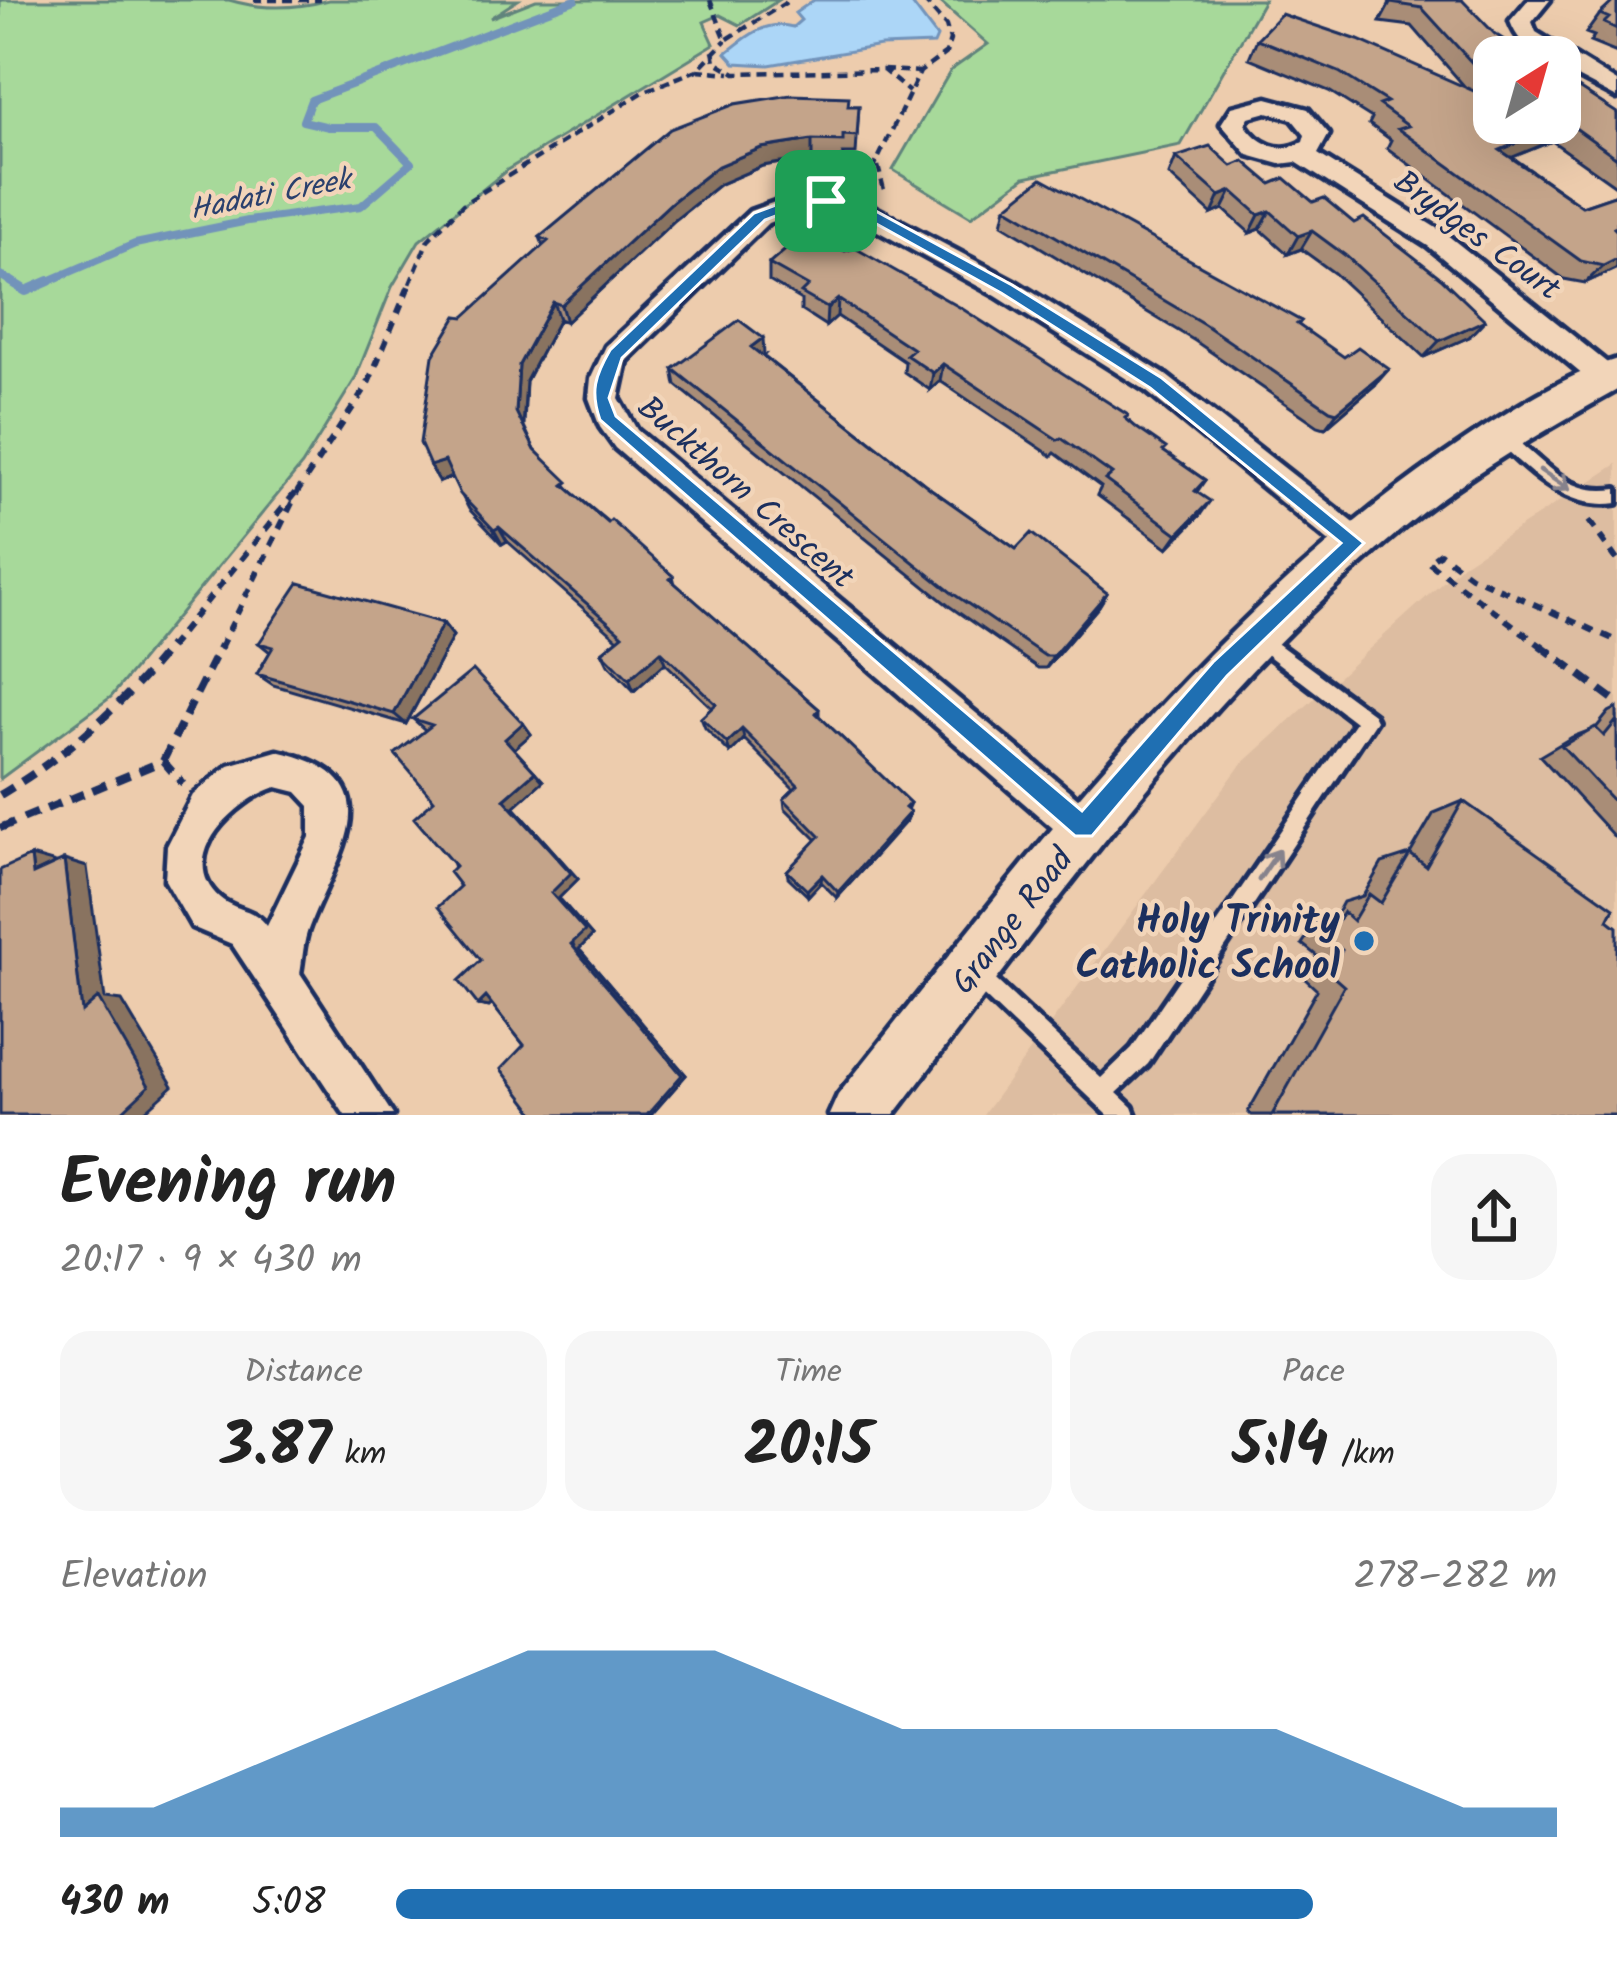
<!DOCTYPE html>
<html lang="en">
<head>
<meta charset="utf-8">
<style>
	:root { --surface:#fff; --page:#f6f6f6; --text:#222; --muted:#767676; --accent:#1f6fb2 }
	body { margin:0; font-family:Kalam,sans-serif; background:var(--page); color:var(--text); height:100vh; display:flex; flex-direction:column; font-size:45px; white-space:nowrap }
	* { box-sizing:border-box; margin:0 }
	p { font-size:39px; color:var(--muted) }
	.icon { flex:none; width:66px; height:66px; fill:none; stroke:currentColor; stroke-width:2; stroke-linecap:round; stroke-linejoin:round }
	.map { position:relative; height:1115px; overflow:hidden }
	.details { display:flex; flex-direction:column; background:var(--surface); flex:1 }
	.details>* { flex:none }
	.needle { width:78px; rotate:37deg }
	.fabs { position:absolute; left:1473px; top:36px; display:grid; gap:24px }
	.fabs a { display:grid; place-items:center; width:108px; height:108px; border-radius:24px; background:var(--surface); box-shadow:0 12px 48px #0002; font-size:60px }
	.pin { position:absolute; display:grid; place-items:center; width:102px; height:102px; color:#fff; margin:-51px; border-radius:24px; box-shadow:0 6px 18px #0006 }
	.round { display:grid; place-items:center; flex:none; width:126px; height:126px; border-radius:36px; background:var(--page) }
	.headline { display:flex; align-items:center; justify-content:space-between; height:204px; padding:0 60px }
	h1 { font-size:66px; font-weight:700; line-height:90px }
	.metrics { display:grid; grid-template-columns:repeat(3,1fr); gap:18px; height:204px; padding:12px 60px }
	.metrics div { display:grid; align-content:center; border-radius:30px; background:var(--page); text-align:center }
	.metrics b { font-size:60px; font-weight:700 }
	.metrics small { font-size:33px; font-weight:400 }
	.metrics p { font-size:33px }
	.chart { height:336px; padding:24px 60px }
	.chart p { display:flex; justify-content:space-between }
	.chart svg { width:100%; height:216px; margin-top:12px; fill:var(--accent); opacity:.7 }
	ul { padding:0 60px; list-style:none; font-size:39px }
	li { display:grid; grid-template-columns:192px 144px 1fr; align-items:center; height:90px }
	li i { height:30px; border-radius:15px; background:var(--accent) }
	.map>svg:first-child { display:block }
</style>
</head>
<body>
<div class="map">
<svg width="1617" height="1115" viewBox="0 0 1617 1115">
	<rect width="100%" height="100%" fill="#edccad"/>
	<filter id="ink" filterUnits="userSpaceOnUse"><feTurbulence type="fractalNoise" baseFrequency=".00833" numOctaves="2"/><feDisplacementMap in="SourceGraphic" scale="24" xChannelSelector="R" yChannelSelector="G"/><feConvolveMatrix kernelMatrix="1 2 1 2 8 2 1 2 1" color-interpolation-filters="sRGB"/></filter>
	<g filter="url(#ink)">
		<!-- built -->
		<path fill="#ddbda1" d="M 1617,464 L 1617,1115 L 983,1115 L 1240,766 L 1463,564 Z"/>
		<!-- green -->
		<path fill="#a7d99a" stroke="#61847c" stroke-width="3" d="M 0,0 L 229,0 C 262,10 295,9 329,0 L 518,0 L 490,18 L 536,0 L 779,0 L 740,25 L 720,15 L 704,22 L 714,44 L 507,170 L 419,241 L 392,287 L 355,379 L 302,465 L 111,697 L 0,779 Z
			M 938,0 L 1264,0 L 1181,145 L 1025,177 L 971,217 L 893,170 L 951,70 L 988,44 Z"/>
		<!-- water -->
		<path fill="#acd6f7" stroke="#7293ba" stroke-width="3" d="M 814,0 L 909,0 L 937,37 L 934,44 L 881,46 L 769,65 L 735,63 L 726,53 C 747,36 765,20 793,27 L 801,20 L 795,13 Z"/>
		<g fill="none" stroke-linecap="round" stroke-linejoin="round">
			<!-- stream-far1 -->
			<path stroke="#7293ba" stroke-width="8" d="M 0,275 L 15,284
				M 42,284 L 135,244 L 248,221 L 361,206 L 411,163 L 376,127 L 329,127 L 303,121 L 311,100 L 575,0"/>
			<!-- stream -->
			<path stroke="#7293ba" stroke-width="10" d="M 10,281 L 26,291 L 49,281"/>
			<defs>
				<path id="service" d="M 1502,431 C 1544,455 1560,497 1617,489 L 1617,503 C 1566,510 1531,474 1497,441 L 1494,437 Z
					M 1255,627 L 1373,714 L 1376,720 L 1148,1064 L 1117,1093 L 1132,1107 L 1135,1115 L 1108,1115 L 970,983 L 967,976 L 970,969 L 977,966 L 984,969 L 1101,1078 L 1132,1048 L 1355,722 L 1249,641 L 1246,635 L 1249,629 Z"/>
				<path id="minor" d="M 1528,0 L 1550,0 L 1532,22 L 1536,32 L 1617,82 L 1617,98 L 1560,68 L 1560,57 C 1535,57 1519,45 1510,21 Z
					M 1267,98 L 1308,109 L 1329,134 L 1318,154 L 1446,234 L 1616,370 L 1616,386 L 1596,386 L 1428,246 L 1296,162 L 1280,164 L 1248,155 L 1221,124 L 1232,107 ZM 1267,112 L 1292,119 L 1305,135 L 1303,142 C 1280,155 1258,144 1245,124 L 1249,117 Z
					M 800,193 L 855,197 L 1016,282 L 1166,375 L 1367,533 L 1371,543 L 1367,553 L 1355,557 L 1343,553 L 1146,391 L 996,296 L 841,211 L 802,210 L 768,223 L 627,361 L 619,398 L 637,430 L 1097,814 L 1102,828 L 1097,842 L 1083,847 L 1069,842 L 615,448 L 600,427 L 589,398 L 591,378 L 606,346 L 750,211 Z
					M 277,751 C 399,778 338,852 309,927 C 303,941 303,958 300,973 L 393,1115 L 345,1115 L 232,944 L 192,927 L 165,880 L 167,846 L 193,795 L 229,765 ZM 277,787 L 297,792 L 310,806 L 310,837 L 267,926 C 255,908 235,911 220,898 C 173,857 238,798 277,787 Z"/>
				<path id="tertiary" d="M 1617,359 L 1617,390 C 1542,432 1468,474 1402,529 C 1202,695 1051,910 894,1115 L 829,1115 L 838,1095 C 1022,865 1198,626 1442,456 C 1494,420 1556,378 1617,359 Z"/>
			</defs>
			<!-- service casing -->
			<use href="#service" stroke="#1b2f5e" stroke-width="10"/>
			<!-- minor casing -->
			<use href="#minor" stroke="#1b2f5e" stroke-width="9"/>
			<!-- tertiary casing -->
			<use href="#tertiary" stroke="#1b2f5e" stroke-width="9"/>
			<!-- path-far2 -->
			<path stroke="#1b2f5e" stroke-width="4.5" stroke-dasharray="9 6" stroke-linecap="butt" d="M 254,0 L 320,0
				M 710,0 L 726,40 L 790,0
				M 713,51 L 715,61 L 735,73 L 883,70 L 909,92
				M 697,70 L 730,73
				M 883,70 L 920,72
				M 878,166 L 885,194
				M 866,184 L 920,72 L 946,53 L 950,40 L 946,26 L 923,0
				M 410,284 L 428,240 L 463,204 L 645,91 L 697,70 L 726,40"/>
			<!-- path-far1 -->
			<path stroke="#1b2f5e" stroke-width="6" stroke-dasharray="10 9" stroke-linecap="butt" d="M 1589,521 L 1617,560
				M 169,648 L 295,493
				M 220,648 L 298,491 L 367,386 L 411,281
				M 1544,648 L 1428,562 L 1440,553 L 1471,576 L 1617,641"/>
			<!-- path -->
			<path stroke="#1b2f5e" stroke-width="8" stroke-dasharray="15 10" stroke-linecap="butt" d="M 1540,645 L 1617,702
				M 163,761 L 221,645
				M 0,795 C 68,754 122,706 171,645
				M 0,828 L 163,761 L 183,784"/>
			<!-- service -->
			<use href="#service" fill="#f2d5b9" fill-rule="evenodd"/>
			<!-- minor -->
			<use href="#minor" fill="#f2d5b9" fill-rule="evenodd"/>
			<!-- tertiary -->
			<use href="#tertiary" fill="#f2d5b9" fill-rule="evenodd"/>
		</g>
		<!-- wall -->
		<path fill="#a98d77" stroke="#1b2f5e" stroke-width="3" d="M 1392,0 L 1462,0 L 1494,57 L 1494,123 L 1617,113 L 1617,187 L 1552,141 L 1512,157 L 1582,206 L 1617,194 L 1617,268 L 1585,283 L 1564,279 L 1387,148 L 1391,140 L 1369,124 L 1372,118 L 1329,91 L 1249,58 L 1257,39 L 1465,87 L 1412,26 L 1380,22 Z
			M 1617,0 L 1617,53 L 1590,42 L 1594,36 L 1586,33 L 1600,14 Z
			M 848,106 L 859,106 L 856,154 L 843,154 L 842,160 L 812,158 L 762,166 L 720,184 L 675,220 L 566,322 L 559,319 L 526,381 L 524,426 L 535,450 L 572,492 L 673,576 L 675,584 L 819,709 L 819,716 L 910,803 L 907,810 L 910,812 L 907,820 L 837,898 L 821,882 L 808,896 L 788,877 L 787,871 L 817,840 L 785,808 L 784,799 L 794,789 L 744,739 L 730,753 L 705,728 L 701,718 L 712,708 L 665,663 L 634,691 L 608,664 L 602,652 L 618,639 L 507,541 L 502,544 L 469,509 L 452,477 L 440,482 L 543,245 L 540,237 Z
			M 1176,157 L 1232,166 L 1271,184 L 1469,337 L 1424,357 L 1334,273 L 1301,249 L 1288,254 L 1260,229 L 1250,233 L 1223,209 L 1212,214 L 1169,175 Z
			M 1006,207 L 1301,321 L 1298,325 L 1375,385 L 1325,428 L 1318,426 L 1195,341 L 1002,224 Z
			M 769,264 L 1128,415 L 1126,419 L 1164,452 L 1205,480 L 1197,492 L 1200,515 L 1168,548 L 1097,495 L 1101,487 L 1055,453 L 1052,456 L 940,381 L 930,390 L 904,372 L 905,362 L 837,316 L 826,326 L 801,310 L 801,300 L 769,281 Z
			M 764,355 L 763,356 L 931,489 L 1016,549 L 1107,593 L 1099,606 L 1046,668 L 1038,668 L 949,606 L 676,385 L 673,369 Z
			M 443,623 L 453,636 L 406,724 L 273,685 L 257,674 L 270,652 L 259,643 Z
			M 1617,708 L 1617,840 L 1540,756 L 1572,737 L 1596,728 L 1609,712 Z
			M 413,719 L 523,723 L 531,734 L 514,749 L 543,781 L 514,807 L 578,879 L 559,898 L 592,936 L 579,949 L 686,1075 L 651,1115 L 536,1115 L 524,1045 L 492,1004 L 489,1007 L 478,1005 L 481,960 L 434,800 L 425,730 Z
			M 1463,801 L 1608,920 L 1617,1115 L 1251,1115 L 1248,1112 L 1317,990 L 1304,978 L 1317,956 L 1302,944 L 1318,920 L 1336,915 L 1343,902 L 1363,896 L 1382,863 L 1410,854 L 1434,813 Z"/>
		<!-- shaded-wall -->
		<path fill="#897361" stroke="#1b2f5e" stroke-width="3" d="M 1567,122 L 1552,141 L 1486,168 L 1500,150 Z
			M 812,140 L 812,158 L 762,166 L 720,184 L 675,220 L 566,322 L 561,305 L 672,202 L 718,166 L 761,148 Z
			M 1232,191 L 1223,209 L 1212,214 L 1220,196 Z
			M 1270,211 L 1260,229 L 1250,233 L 1259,215 Z
			M 1312,231 L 1301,249 L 1288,254 L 1298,236 Z
			M 1617,259 L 1617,268 L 1585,283 L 1603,266 Z
			M 838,299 L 837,316 L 826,326 L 827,308 Z
			M 553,302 L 559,319 L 526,381 L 523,428 L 516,412 L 519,365 Z
			M 1485,320 L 1469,337 L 1424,357 L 1439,341 Z
			M 763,338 L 764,355 L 753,364 L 751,347 Z
			M 943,364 L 940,381 L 930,390 L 933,373 Z
			M 1389,369 L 1375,385 L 1325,428 L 1337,412 Z
			M 445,461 L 454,476 L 440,482 L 430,466 Z
			M 1210,501 L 1200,515 L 1168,548 L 1178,534 Z
			M 499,527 L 507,541 L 502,544 L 494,530 Z
			M 1107,593 L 1099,606 L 1046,668 L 1053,656 Z
			M 443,623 L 453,636 L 406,724 L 394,714 Z
			M 661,651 L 665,663 L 634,691 L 629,679 Z
			M 523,723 L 531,734 L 514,749 L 505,739 Z
			M 742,729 L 744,739 L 730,753 L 727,743 Z
			M 535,772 L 543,781 L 514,807 L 578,879 L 559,898 L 592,936 L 579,949 L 686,1075 L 651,1115 L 647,1115 L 551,893 L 504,799 Z
			M 910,812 L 907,820 L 837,898 L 838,892 Z
			M 31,856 L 56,863 L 33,874 Z
			M 64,860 L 87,867 L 105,999 L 122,1001 L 173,1086 L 143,1113 L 144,1115 L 118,1115 L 82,1012 Z
			M 822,875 L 821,882 L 808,896 L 807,890 Z
			M 486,997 L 497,999 L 489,1007 L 478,1005 Z"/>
		<!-- building -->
		<path fill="#c4a48a" stroke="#1b2f5e" stroke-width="3" d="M 1392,0 L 1462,0 L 1495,34 L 1530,57 L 1494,57 L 1494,87 L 1422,8 L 1390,3 Z
			M 1615,0 L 1617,0 L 1617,29 L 1604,23 L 1609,18 L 1600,14 Z
			M 1281,14 L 1358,40 L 1494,100 L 1494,123 L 1560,123 L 1560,76 L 1617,113 L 1617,158 L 1567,122 L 1500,150 L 1582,206 L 1617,194 L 1617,227 L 1614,228 L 1617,231 L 1617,259 L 1603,266 L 1581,261 L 1398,129 L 1408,126 L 1379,105 L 1387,102 L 1339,72 L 1257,39 Z
			M 791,95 L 849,97 L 848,106 L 859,106 L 857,136 L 843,135 L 843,141 L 812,140 L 761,148 L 718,166 L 672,202 L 561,305 L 553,302 L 519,365 L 516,412 L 535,450 L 568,482 L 564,485 L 608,523 L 611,520 L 673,576 L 670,579 L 819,709 L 816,713 L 910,803 L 905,808 L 910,812 L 838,892 L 822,875 L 807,890 L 787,871 L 820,836 L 784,799 L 798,785 L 742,729 L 727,743 L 701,718 L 716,704 L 661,651 L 629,679 L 602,652 L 623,635 L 499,527 L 494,530 L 460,494 L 445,461 L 430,466 L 420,443 L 433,356 L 457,316 L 464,317 L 548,241 L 540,237 L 670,129 L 735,104 Z
			M 1210,146 L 1232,166 L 1244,161 L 1271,184 L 1285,178 L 1313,202 L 1324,198 L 1354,223 L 1364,218 L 1441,278 L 1485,320 L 1439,341 L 1346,256 L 1312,231 L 1298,236 L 1270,211 L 1259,215 L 1232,191 L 1220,196 L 1176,157 Z
			M 1042,178 L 1301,321 L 1297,324 L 1344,357 L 1358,347 L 1389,369 L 1337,412 L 1330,410 L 1204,324 L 1006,207 Z
			M 805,233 L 845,251 L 855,248 L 961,308 L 1128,415 L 1125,418 L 1137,428 L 1166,448 L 1163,451 L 1205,480 L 1195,491 L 1210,501 L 1178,534 L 1105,480 L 1112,474 L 1061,438 L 1058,440 L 943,364 L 933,373 L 906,355 L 913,349 L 838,299 L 827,308 L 801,293 L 808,286 L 769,264 Z
			M 739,320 L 763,338 L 751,347 L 931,489 L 1016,549 L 1031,533 L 1107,593 L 1053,656 L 1045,656 L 952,593 L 673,369 Z
			M 299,583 L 443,623 L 394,714 L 257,674 L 273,647 L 259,643 Z
			M 473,670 L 523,723 L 505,739 L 535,772 L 504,799 L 571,873 L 551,893 L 585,931 L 571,944 L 682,1075 L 647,1115 L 536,1115 L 501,1069 L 524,1045 L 486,997 L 478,1005 L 459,981 L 481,960 L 438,907 L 460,886 L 449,872 L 455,866 L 414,818 L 434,800 L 395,754 L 432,725 L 413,719 Z
			M 1617,720 L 1617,805 L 1562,746 L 1595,727 L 1604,736 Z
			M 1463,801 L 1614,908 L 1608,920 L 1617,927 L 1617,1115 L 1272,1115 L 1344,986 L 1329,973 L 1342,950 L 1327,938 L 1343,912 L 1353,921 L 1369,894 L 1381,903 L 1410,854 L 1426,866 Z
			M 31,856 L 33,874 L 64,860 L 82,1012 L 98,998 L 149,1086 L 118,1115 L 0,1115 L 0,870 Z"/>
		<!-- one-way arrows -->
		<defs><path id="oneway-shaft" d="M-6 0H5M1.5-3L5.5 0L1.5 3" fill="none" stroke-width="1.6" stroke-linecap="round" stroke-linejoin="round" transform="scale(3)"/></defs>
		<g stroke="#86828c">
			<use href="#oneway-shaft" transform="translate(1555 480) rotate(34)"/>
			<use href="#oneway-shaft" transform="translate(1269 865) rotate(-56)"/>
		</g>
	</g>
	<!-- route -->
	<path fill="#1f6fb2" stroke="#fff" stroke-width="3" fill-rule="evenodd" d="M 800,196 L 826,196 L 870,208 L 1012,285 L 1162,378 L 1364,543 L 1227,676 L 1092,836 L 1075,836 L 600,420 C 590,391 595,376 610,350 L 754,213 ZM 802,206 L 826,206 L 860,215 L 1001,293 L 1150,388 L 1341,543 L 1213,662 L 1082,811 L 616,416 L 609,398 L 622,358 L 765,220 Z"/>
	<!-- markers -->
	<circle fill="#1f6fb2" stroke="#f2d5b9" stroke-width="4.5" cx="1364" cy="941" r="12"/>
	<g text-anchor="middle" stroke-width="9" stroke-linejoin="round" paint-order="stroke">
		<!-- far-water labels -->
		<g font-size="30" font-style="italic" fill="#2a406d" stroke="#f2d5b9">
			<text transform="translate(270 194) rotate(-11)" y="10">Hadati Creek</text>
		</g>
		<!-- street labels -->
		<g font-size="33" fill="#1b2f5e" stroke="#f2d5b9">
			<text transform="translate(1478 234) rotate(36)" y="12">Brydges Court</text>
			<text transform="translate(747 491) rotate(41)" y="12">Buckthorn Crescent</text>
			<text transform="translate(1011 920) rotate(-52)" y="12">Grange Road</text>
		</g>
		<!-- near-poi labels -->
		<g font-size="39" font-weight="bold" fill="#1b2f5e" stroke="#f2d5b9" text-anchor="end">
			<text x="1340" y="933">Holy Trinity<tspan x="1340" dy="45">Catholic School</tspan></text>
		</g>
	</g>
</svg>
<div class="fabs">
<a><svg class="needle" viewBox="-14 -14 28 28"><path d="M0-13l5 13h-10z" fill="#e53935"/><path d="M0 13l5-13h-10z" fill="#767676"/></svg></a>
</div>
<div class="pin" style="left:826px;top:201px;background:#1e9e55"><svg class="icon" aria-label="arrive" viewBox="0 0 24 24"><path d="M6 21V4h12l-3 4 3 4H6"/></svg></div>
</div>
<section class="details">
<div class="headline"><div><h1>Evening run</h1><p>20:17 · 9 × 430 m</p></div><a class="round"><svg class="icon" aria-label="share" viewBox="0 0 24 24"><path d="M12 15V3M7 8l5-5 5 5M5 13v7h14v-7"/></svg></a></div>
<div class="metrics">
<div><p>Distance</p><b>3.87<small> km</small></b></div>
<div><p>Time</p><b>20:15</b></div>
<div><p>Pace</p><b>5:14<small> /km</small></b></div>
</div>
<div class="chart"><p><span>Elevation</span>278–282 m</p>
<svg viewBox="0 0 160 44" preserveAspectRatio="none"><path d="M0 44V38L10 38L20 30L30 22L40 14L50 6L60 6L70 6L80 14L90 22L100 22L110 22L120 22L130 22L140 30L150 38L160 38V44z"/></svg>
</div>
<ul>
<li><b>430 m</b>5:08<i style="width:79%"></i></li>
</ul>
</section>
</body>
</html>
